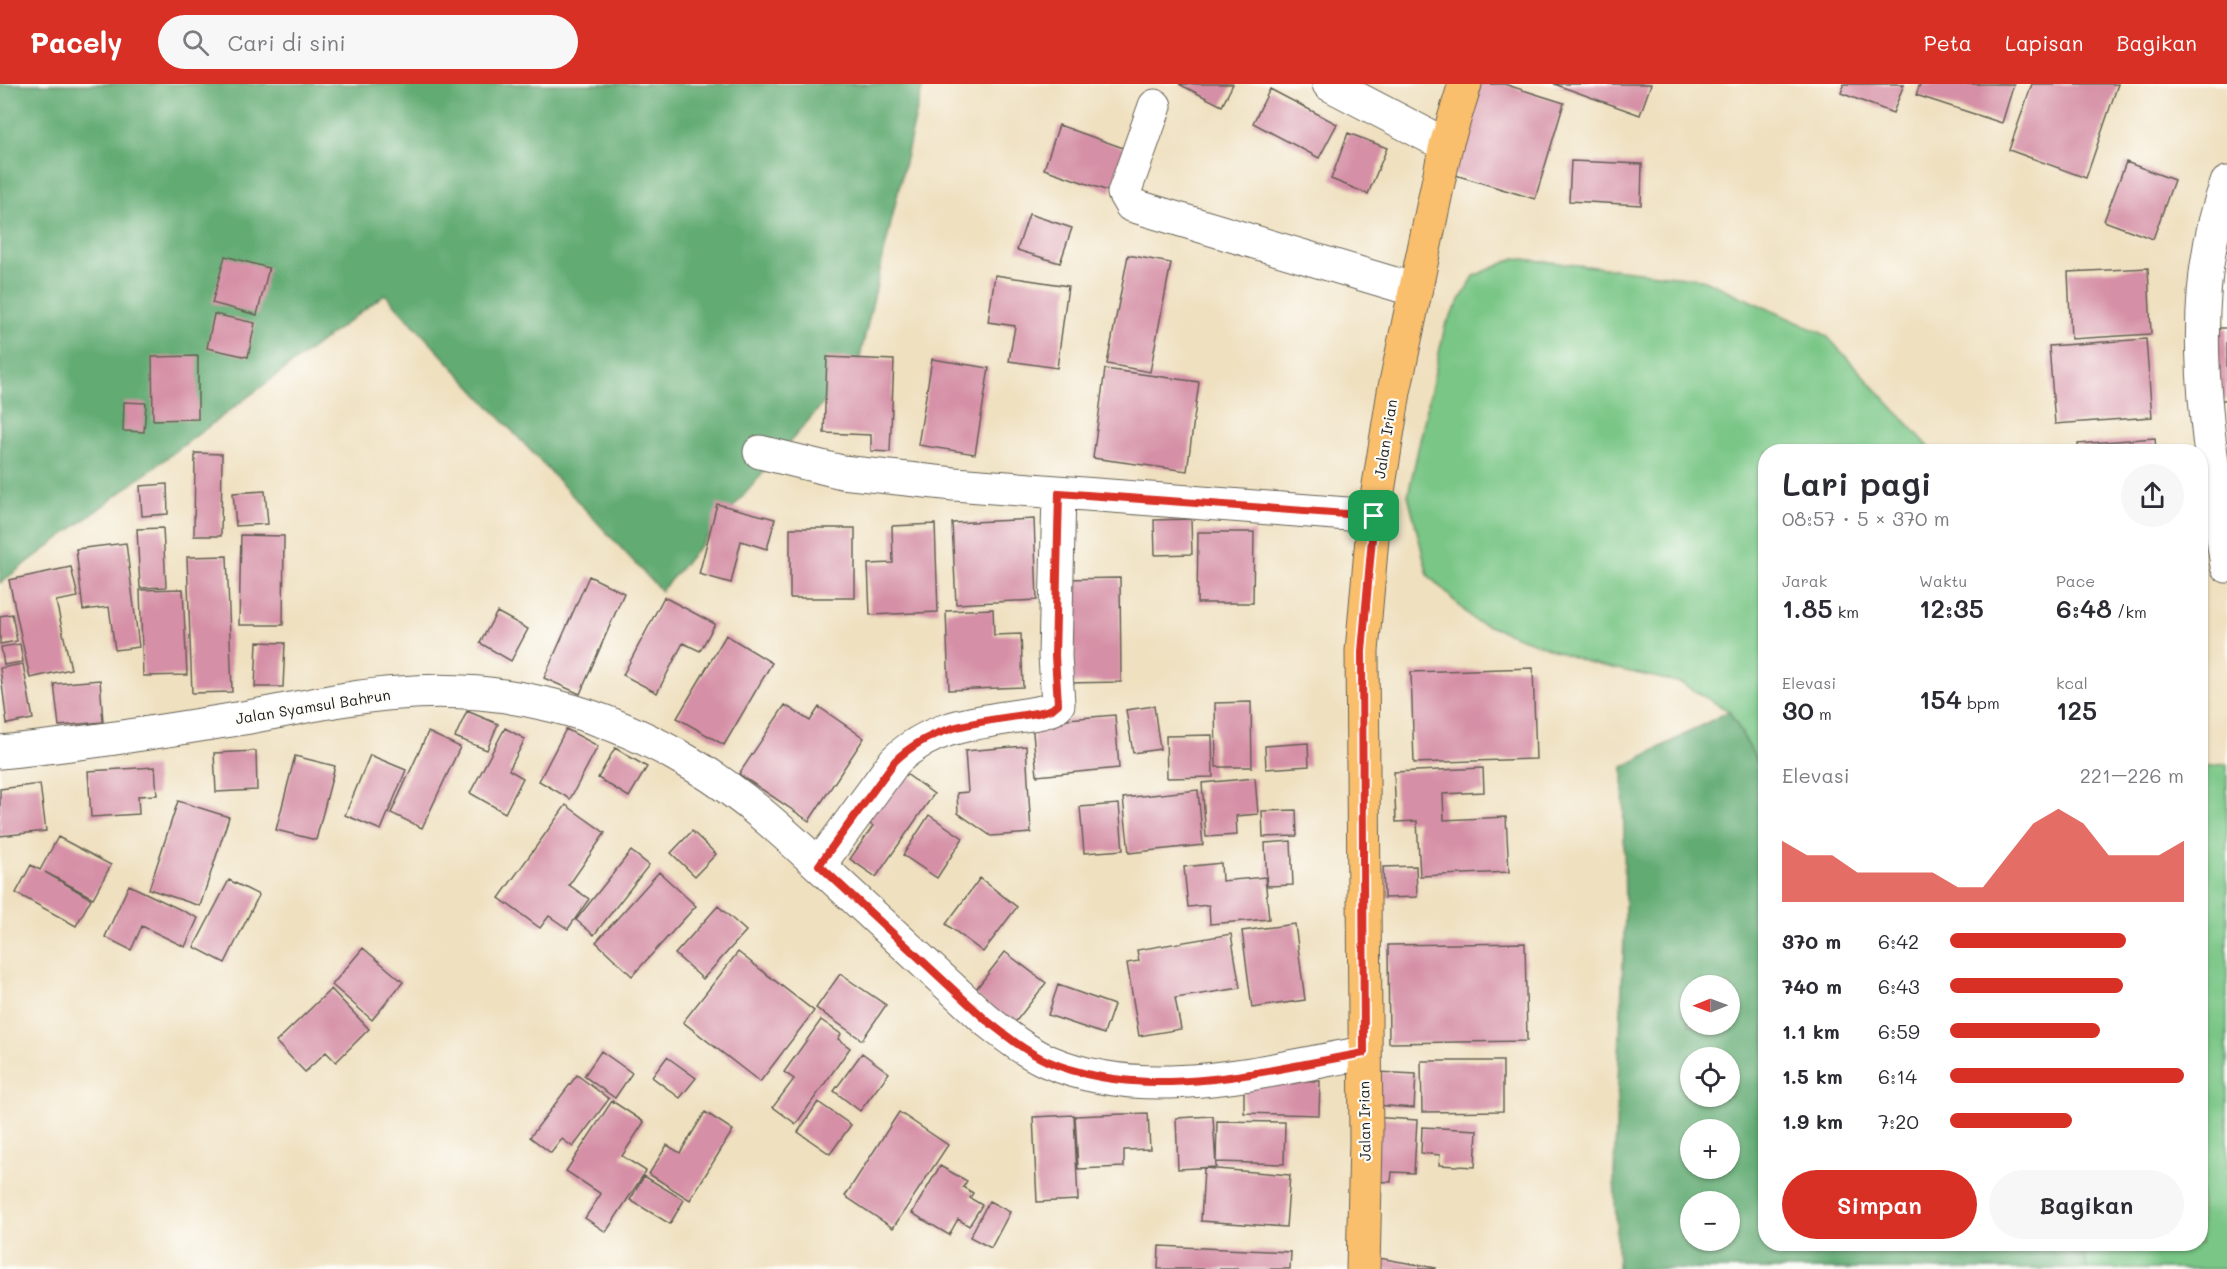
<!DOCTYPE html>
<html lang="id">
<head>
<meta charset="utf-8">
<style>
	:root { --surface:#fff; --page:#f7f7f7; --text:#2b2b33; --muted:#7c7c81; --accent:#d93025 }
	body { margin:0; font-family:Mali,sans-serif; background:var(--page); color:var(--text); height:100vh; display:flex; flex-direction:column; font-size:22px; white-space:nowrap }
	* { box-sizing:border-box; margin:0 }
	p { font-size:20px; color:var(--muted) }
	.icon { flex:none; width:33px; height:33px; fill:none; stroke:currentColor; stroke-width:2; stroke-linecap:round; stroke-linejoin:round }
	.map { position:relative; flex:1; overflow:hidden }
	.details { position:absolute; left:1758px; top:360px; width:450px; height:807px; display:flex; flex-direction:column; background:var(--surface); border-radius:24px; box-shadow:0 2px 4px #0004 }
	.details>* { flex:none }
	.needle { width:39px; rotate:269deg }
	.tools { position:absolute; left:1680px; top:891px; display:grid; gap:12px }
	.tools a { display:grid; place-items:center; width:60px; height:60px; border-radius:50%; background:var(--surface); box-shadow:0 2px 4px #0004; font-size:30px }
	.pin { position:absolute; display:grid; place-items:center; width:51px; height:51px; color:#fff; margin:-26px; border-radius:12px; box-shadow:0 3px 9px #0006 }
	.round { display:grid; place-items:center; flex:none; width:63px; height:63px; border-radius:32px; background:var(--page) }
	.overview { display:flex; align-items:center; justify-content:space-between; height:102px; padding:0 24px }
	h1 { font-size:33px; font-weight:600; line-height:45px }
	.figures { display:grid; grid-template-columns:repeat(3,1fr); gap:9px; height:102px; padding:6px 24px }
	.figures div { display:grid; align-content:center }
	.figures b { font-size:26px; font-weight:600 }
	.figures small { font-size:16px; font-weight:400 }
	.figures p { font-size:16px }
	.chart { height:168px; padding:12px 24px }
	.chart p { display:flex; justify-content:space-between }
	.chart svg { width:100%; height:108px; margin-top:6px; fill:var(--accent); opacity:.7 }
	.cta { display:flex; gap:12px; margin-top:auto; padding:12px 24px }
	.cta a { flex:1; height:69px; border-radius:36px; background:var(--accent); color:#fff; font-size:24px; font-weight:600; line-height:69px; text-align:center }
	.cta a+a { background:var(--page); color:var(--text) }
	ul { padding:0 24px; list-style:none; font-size:20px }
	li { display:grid; grid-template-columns:96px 72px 1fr; align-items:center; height:45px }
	li i { height:15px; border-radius:8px; background:var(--accent) }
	header { display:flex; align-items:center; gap:36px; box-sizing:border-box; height:84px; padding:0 30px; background:var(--accent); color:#fff }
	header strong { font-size:28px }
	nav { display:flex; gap:33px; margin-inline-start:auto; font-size:21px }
	.search { width:420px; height:54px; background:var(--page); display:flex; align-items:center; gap:15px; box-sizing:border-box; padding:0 21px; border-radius:33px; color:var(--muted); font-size:22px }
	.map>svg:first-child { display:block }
</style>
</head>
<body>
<header>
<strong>Pacely</strong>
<div class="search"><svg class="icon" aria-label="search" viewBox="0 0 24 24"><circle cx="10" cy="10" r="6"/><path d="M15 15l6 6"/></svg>Cari di sini</div>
<nav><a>Peta</a><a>Lapisan</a><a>Bagikan</a></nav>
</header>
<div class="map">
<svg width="2227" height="1185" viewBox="0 0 2227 1185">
	<rect width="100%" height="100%" fill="#fdfcf7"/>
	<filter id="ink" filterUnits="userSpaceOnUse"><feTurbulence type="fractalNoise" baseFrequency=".0167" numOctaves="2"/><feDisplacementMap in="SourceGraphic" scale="12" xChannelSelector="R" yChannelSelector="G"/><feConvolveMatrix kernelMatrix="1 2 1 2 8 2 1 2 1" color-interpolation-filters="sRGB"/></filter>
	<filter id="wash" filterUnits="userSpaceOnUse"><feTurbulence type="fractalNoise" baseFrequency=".008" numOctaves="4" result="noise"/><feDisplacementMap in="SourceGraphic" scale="24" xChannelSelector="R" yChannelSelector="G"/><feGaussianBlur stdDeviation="1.35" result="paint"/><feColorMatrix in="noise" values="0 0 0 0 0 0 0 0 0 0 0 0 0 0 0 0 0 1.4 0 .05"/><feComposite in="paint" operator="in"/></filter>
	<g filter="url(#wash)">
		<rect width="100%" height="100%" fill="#efe0c0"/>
		<!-- green -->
		<path fill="#79c686" stroke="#4a7151" stroke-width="1.5" d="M 1515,174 L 1702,195 L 1826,251 L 1933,367 L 1766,368 L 1765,691 L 1729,627 L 1681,599 L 1589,579 L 1475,537 L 1428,491 L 1408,411 L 1445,242 L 1474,192 Z
			M 2227,680 L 2227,1185 L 2087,1185 L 2083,1160 L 2200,1160 L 2201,683 Z"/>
		<!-- forest -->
		<path fill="#62ab73" stroke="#3f6448" stroke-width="1.5" fill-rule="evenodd" d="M 0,0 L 923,0 L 859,278 L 661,507 L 385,210 L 0,499 Z
			M 1729,627 L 1765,691 L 1766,1160 L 2083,1160 L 2087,1185 L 1618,1185 L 1614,1091 L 1625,831 L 1623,683 ZM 1690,902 L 1730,902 L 1730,940 L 1690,940 ZM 1690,974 L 1730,974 L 1730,1012 L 1690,1012 ZM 1690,1046 L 1730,1046 L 1730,1084 L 1690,1084 ZM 1690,1118 L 1730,1118 L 1730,1156 L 1690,1156 Z"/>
		<g id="blocks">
			<!-- building -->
			<path fill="#d58fa6" d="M 1179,0 L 1233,0 L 1222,22 Z
				M 1479,0 L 1504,0 L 1564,19 L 1535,115 L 1452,90 Z
				M 1554,0 L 1651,0 L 1640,31 Z
				M 1844,0 L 1904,0 L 1893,29 L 1841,9 Z
				M 1920,0 L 2014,0 L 2002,39 L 1916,11 Z
				M 2032,0 L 2118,0 L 2086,94 L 2009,66 Z
				M 1270,5 L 1337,40 L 1319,74 L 1253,39 Z
				M 1059,41 L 1126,65 L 1111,108 L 1044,85 Z
				M 1348,49 L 1387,64 L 1368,110 L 1331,95 Z
				M 1571,77 L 1642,80 L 1641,121 L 1569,117 Z
				M 2126,78 L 2174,96 L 2153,155 L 2104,137 Z
				M 1029,130 L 1072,144 L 1060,179 L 1017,166 Z
				M 1128,171 L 1171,179 L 1150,288 L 1107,280 Z
				M 225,172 L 269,184 L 257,231 L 212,219 Z
				M 2148,184 L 2151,250 L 2071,255 L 2068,188 Z
				M 995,191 L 1068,202 L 1057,284 L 1009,277 L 1015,242 L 988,238 Z
				M 214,230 L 255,239 L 248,273 L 207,264 Z
				M 2213,244 L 2227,244 L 2227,316 L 2216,316 Z
				M 2146,255 L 2152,333 L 2055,340 L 2049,262 Z
				M 198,272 L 198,335 L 153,336 L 152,273 Z
				M 827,273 L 894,276 L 890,368 L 871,367 L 871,351 L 824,349 Z
				M 932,275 L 989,284 L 975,370 L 918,361 Z
				M 1105,285 L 1199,298 L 1187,387 L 1093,374 Z
				M 124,318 L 146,319 L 144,348 L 123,347 Z
				M 2155,354 L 2156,368 L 2079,368 L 2078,360 Z
				M 195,369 L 222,370 L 221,452 L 194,452 Z
				M 167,400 L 168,430 L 142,432 L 140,402 Z
				M 265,407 L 268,440 L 236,442 L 233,409 Z
				M 717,420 L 775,435 L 767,465 L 741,457 L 731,499 L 699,490 Z
				M 1034,435 L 1037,516 L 956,520 L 952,439 Z
				M 1191,435 L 1192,470 L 1155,471 L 1154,436 Z
				M 935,440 L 938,528 L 870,531 L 868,480 L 893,479 L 892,442 Z
				M 163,444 L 166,503 L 140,504 L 137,445 Z
				M 790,444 L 855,444 L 855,514 L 790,514 Z
				M 1198,448 L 1254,448 L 1253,519 L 1197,519 Z
				M 241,451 L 284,452 L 283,541 L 239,541 Z
				M 126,459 L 139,563 L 115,566 L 109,523 L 83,526 L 76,465 Z
				M 227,472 L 232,608 L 192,609 L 187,473 Z
				M 71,483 L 78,513 L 56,517 L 71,585 L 30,594 L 9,496 Z
				M 589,492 L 624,509 L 580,610 L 544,594 Z
				M 1120,494 L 1121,598 L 1065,599 L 1063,495 Z
				M 183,505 L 187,591 L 143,592 L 140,506 Z
				M 664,513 L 715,540 L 700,567 L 683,559 L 657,609 L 623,591 Z
				M 993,525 L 994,551 L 1021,550 L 1023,603 L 949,606 L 946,527 Z
				M 497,528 L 528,545 L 511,577 L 480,559 Z
				M 12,530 L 17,557 L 0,560 L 0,532 Z
				M 726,551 L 772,579 L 724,661 L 677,634 Z
				M 257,558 L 285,559 L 283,603 L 255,603 Z
				M 20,560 L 23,578 L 4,581 L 1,563 Z
				M 23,580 L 33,635 L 7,640 L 0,584 Z
				M 1533,584 L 1536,675 L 1414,679 L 1411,588 Z
				M 100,596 L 103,638 L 59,642 L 54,600 Z
				M 1251,618 L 1252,683 L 1216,683 L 1215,619 Z
				M 785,621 L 810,637 L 819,623 L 864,654 L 809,737 L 739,690 Z
				M 1154,622 L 1160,665 L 1133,669 L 1126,626 Z
				M 467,627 L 498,640 L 487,666 L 455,653 Z
				M 1115,631 L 1119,684 L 1037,692 L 1032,638 Z
				M 505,644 L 525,655 L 509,686 L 523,694 L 505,729 L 470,709 Z
				M 566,645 L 598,662 L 570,715 L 539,697 Z
				M 428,648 L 460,663 L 422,744 L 391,729 Z
				M 1212,651 L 1213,693 L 1167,694 L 1166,652 Z
				M 1308,659 L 1309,682 L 1266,685 L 1265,662 Z
				M 1026,662 L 1031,749 L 991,752 L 958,729 L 957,709 L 968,708 L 965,667 Z
				M 615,664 L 647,683 L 629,713 L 598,694 Z
				M 256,667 L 257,706 L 216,708 L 214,669 Z
				M 370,671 L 406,686 L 381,746 L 345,731 Z
				M 295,672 L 335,682 L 316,756 L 276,746 Z
				M 895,682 L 934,710 L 876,793 L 850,775 L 873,742 L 860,732 Z
				M 155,683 L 157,711 L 138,712 L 139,730 L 91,733 L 88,687 Z
				M 1483,684 L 1484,708 L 1443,710 L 1444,736 L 1506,733 L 1509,788 L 1420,792 L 1417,737 L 1396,738 L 1394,688 Z
				M 1255,694 L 1258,730 L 1236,732 L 1237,751 L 1206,753 L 1202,699 Z
				M 40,700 L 46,747 L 0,752 L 0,705 Z
				M 1198,706 L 1203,761 L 1129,769 L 1123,714 Z
				M 178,717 L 229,733 L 200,822 L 149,805 Z
				M 1119,720 L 1123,766 L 1084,769 L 1080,723 Z
				M 566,721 L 605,749 L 569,801 L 589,815 L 568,845 L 549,832 L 540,844 L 499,814 Z
				M 1296,726 L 1297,752 L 1263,753 L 1262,727 Z
				M 929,731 L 963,754 L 937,794 L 903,771 Z
				M 692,747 L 716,770 L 695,792 L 671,769 Z
				M 58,753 L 111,781 L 93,814 L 45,788 L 91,815 L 76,842 L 16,809 L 31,781 L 40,786 Z
				M 1291,757 L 1293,801 L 1267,802 L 1265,759 Z
				M 631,767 L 649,781 L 594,851 L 576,836 Z
				M 1221,779 L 1222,797 L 1265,793 L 1269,835 L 1210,840 L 1209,821 L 1188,823 L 1184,783 Z
				M 1416,782 L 1417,813 L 1384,814 L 1383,783 Z
				M 659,788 L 696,822 L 632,892 L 596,858 Z
				M 980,794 L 1017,823 L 983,868 L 946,840 Z
				M 229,796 L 259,811 L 225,879 L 194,863 Z
				M 129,801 L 198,834 L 185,863 L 142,842 L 131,866 L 105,853 Z
				M 718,822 L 746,847 L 703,895 L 675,870 Z
				M 1295,840 L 1305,916 L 1252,924 L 1242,847 Z
				M 1231,850 L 1240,904 L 1175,914 L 1181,945 L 1139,952 L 1127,879 L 1139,877 L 1137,866 Z
				M 1525,859 L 1527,957 L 1389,959 L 1388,861 Z
				M 363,864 L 403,898 L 372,936 L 332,901 Z
				M 738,868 L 814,927 L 760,998 L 683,938 Z
				M 1005,868 L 1046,899 L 1013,941 L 973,909 Z
				M 840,890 L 886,921 L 862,956 L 816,924 Z
				M 1058,901 L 1114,921 L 1104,950 L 1048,931 Z
				M 331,905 L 369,945 L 336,978 L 326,968 L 305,988 L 276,958 Z
				M 821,936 L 841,950 L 838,955 L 850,964 L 796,1040 L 773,1023 L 794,995 L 784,988 Z
				M 601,967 L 632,989 L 615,1014 L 584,992 Z
				M 862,969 L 889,989 L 860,1027 L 834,1007 Z
				M 667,973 L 696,994 L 680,1014 L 652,993 Z
				M 1421,977 L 1503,977 L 1503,1027 L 1422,1028 Z
				M 1377,988 L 1416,990 L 1414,1024 L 1375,1021 Z
				M 577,991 L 609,1015 L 573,1063 L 562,1055 L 551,1069 L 530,1053 Z
				M 1244,995 L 1320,997 L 1319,1031 L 1244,1029 Z
				M 612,1017 L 644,1038 L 622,1072 L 646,1087 L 606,1148 L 585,1134 L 601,1110 L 566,1087 Z
				M 818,1018 L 851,1041 L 830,1070 L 798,1048 Z
				M 705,1028 L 733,1046 L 690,1116 L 649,1090 L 667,1061 L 680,1069 Z
				M 899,1028 L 948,1061 L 893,1144 L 845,1112 Z
				M 1148,1029 L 1150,1065 L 1124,1066 L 1124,1083 L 1078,1085 L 1075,1032 Z
				M 1074,1031 L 1078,1116 L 1037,1118 L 1033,1033 Z
				M 1213,1032 L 1216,1083 L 1178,1085 L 1176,1034 Z
				M 1371,1033 L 1417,1036 L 1414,1089 L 1392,1088 L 1391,1098 L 1368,1097 Z
				M 1217,1037 L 1285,1038 L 1284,1080 L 1216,1078 Z
				M 1422,1043 L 1477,1046 L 1475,1083 L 1439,1081 L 1440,1071 L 1421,1069 Z
				M 940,1082 L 967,1097 L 963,1103 L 973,1109 L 970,1114 L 982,1121 L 969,1142 L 958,1135 L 949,1151 L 912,1129 Z
				M 1204,1084 L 1290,1091 L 1286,1143 L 1201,1137 Z
				M 644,1092 L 684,1116 L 670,1140 L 630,1116 Z
				M 989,1117 L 1010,1128 L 991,1164 L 970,1153 Z
				M 1159,1162 L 1291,1168 L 1290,1185 L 1158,1185 Z
				M 1379,1174 L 1436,1184 L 1435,1185 L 1377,1185 Z"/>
		</g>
	</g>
	<g filter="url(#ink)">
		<use href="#blocks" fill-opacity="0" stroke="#666155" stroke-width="1.5"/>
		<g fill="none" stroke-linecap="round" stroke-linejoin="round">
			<defs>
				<path id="minor" d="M 1329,0 L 1446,61
					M 1155,22 L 1124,109 L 1131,121 L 1415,206
					M 2227,99 C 2182,221 2209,357 2227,482
					M 760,368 L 842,388 L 954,400 L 1374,432
					M 0,668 C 75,661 150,649 225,637 C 283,628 340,613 399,609 C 504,600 605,627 695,682 C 747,713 792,756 836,797 C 886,843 936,890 986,936 C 1005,951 1025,967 1047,977 C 1147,1020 1262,987 1364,969
					M 819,781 L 895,677 C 935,637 990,638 1042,628 L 1052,625 L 1058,620 L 1055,572 L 1059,409"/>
				<path id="primary" d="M 1363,1185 L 1366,1057 L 1362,567 L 1374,432 L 1394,308 L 1446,61 L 1465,0"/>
			</defs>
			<!-- minor casing -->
			<use href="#minor" stroke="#666155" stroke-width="35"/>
			<!-- primary casing -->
			<use href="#primary" stroke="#666155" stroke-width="35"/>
			<!-- minor -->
			<use href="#minor" stroke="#fff" stroke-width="33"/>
			<!-- primary -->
			<use href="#primary" stroke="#f9bf6d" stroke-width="33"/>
		</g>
	</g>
	<g fill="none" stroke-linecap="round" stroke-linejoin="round" filter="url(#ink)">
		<defs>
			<path id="route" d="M 1059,409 L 1374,432 L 1362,567 L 1364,969 C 1262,987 1147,1020 1047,977 C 1025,967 1005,951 986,936 L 819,781 L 895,677 C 935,637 990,638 1042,628 L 1052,625 L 1058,620 L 1055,572 Z"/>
		</defs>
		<!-- route casing -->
		<use href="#route" stroke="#fff" stroke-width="12"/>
		<!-- route -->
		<use href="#route" stroke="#d93025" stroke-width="8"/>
	</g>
	<g text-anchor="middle" stroke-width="4.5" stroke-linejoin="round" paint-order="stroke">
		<!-- street labels -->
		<g font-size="15" fill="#1c1c1c" stroke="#fdfcf7">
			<text transform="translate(1386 355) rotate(-81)" y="5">Jalan Irian</text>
			<text transform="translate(313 623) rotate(-9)" y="5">Jalan Syamsul Bahrun</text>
			<text transform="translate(1365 1037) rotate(-91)" y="5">Jalan Irian</text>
		</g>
	</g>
</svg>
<div class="tools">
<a><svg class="needle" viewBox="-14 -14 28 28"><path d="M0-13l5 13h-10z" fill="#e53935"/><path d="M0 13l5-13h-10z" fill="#7c7c81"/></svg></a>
<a><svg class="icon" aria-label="locate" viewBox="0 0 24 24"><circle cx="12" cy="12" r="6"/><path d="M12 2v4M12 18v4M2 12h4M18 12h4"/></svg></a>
<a>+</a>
<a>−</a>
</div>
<div class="pin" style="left:1374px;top:432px;background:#1e9e55"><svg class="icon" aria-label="arrive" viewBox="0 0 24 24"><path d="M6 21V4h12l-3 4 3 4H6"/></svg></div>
<section class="details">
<div class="overview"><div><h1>Lari pagi</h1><p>08:57 · 5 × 370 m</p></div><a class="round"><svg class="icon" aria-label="share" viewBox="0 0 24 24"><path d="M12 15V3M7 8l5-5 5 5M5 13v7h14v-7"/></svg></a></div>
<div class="figures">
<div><p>Jarak</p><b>1.85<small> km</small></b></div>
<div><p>Waktu</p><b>12:35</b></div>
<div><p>Pace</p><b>6:48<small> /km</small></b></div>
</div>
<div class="figures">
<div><p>Elevasi</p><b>30<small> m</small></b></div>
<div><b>154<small> bpm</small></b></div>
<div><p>kcal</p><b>125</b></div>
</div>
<div class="chart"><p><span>Elevasi</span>221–226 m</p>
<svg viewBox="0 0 160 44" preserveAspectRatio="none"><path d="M0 44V19L10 25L20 25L30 32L40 32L50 32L60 32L70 38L80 38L90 25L100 12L110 6L120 12L130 25L140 25L150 25L160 19V44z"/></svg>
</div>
<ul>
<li><b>370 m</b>6:42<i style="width:75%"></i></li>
<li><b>740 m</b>6:43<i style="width:74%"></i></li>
<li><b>1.1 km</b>6:59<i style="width:64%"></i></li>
<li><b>1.5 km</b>6:14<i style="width:100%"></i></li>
<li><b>1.9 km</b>7:20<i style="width:52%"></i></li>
</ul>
<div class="cta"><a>Simpan</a><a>Bagikan</a></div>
</section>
</div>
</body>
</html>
